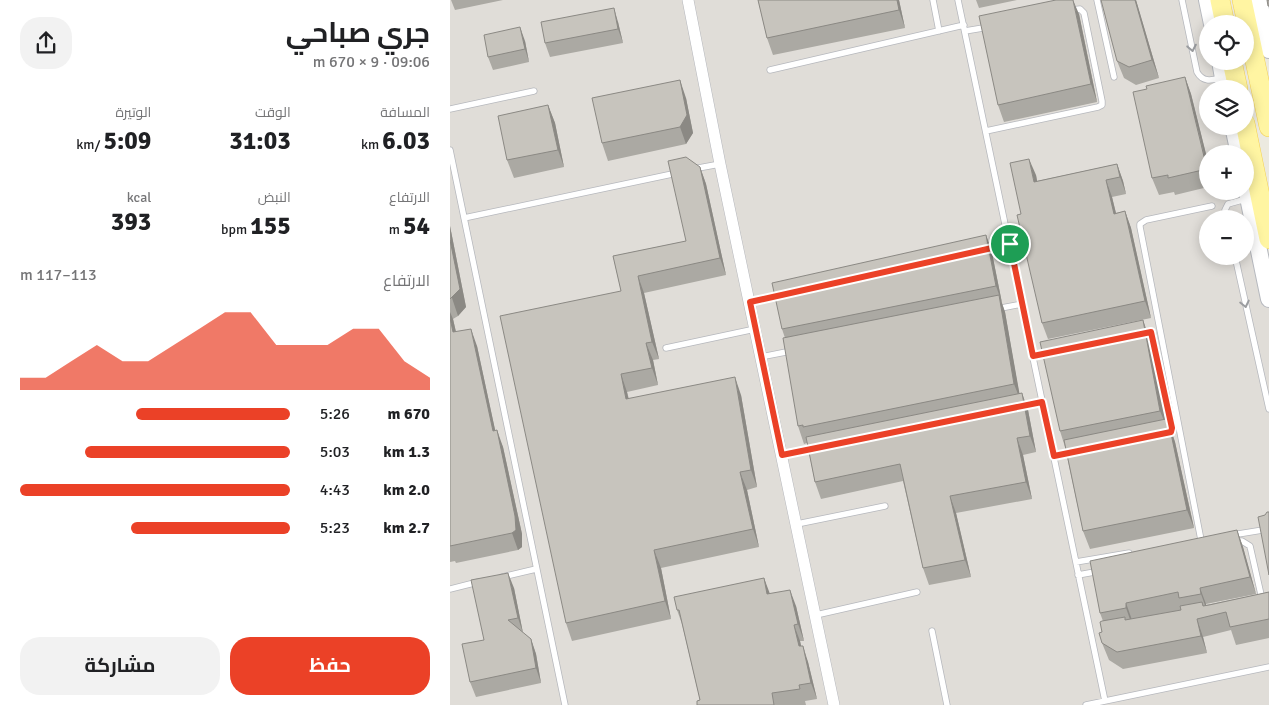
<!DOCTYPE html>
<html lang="ar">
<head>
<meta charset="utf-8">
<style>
	:root { --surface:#fff; --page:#f2f2f2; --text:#202124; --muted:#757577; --accent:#eb4127 }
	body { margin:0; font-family:Signika,Cairo,sans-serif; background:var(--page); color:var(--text); direction:rtl; height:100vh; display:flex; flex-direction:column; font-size:19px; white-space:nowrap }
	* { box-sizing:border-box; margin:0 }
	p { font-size:16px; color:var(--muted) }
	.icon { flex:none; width:28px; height:28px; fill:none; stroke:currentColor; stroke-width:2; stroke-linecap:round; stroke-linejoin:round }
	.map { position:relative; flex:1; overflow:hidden; direction:ltr }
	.sheet { display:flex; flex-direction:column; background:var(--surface); width:450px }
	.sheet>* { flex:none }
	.fabs { position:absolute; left:749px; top:15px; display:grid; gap:10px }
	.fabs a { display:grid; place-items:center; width:55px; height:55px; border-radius:50%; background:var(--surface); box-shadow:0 2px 12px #0003; font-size:25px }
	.pin { position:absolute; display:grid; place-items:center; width:42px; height:42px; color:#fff; margin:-21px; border:2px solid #fff; border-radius:50%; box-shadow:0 1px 5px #0007 }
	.round { display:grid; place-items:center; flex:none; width:52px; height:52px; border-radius:20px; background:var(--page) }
	.overview { display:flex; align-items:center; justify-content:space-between; height:85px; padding:0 20px }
	h1 { font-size:28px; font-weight:700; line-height:38px }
	.metrics { display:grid; grid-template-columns:repeat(3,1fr); gap:8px; height:85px; padding:5px 20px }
	.metrics div { display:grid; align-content:center }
	.metrics b { font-size:25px; font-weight:700 }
	.metrics small { font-size:14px; font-weight:400 }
	.metrics p { font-size:14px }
	.chart { height:140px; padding:10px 20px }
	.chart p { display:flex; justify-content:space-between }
	.chart svg { width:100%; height:90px; margin-top:5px; fill:var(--accent); opacity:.7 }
	.button { display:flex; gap:10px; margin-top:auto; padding:10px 20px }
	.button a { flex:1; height:58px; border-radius:20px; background:var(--accent); color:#fff; font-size:20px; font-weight:700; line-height:58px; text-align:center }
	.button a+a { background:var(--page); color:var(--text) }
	ul { padding:0 20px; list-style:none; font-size:16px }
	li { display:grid; grid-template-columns:80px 60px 1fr; align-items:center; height:38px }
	li i { height:12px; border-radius:6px; background:var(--accent) }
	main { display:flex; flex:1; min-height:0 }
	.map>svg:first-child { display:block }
</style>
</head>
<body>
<main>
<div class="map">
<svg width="819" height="705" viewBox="0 0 819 705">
	<rect width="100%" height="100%" fill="#eceae0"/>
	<!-- industrial -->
	<path fill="#e0ddd8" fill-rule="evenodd" d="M 0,0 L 762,0 L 758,24 L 758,61 L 775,61 L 781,89 L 758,89 L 758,126 L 789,126 L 795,154 L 758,154 L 758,191 L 795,191 L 795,155 L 819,266 L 819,705 L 0,705 ZM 758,219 L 795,219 L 795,256 L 758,256 Z"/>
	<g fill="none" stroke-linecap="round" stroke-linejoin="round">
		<defs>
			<path id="lane" d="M 483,0 L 489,31
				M 508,0 L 655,701
				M 647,0 L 664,77
				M 732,0 L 747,72 C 753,83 762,80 772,78
				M 515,31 L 539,27
				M 320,70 L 514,25
				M 0,109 L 84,91
				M 536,131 L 648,107 L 652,105 L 652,101 L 634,13 L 630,9 L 621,10
				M 0,150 L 115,705
				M 243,169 L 270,164
				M 14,218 L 227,173
				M 776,219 L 775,210 L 778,204 L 796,199
				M 533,250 L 559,244
				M 785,256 L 819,409
				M 300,302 L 332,295
				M 546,309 L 572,304
				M 690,333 L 700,331 L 703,333 L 722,428 L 721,432 L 715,434
				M 216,348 L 305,329
				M 311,357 L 341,351
				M 569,406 L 592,402
				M 332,455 L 364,448
				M 604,456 L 623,452
				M 347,524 L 435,506
				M 782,535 L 819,529
				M 751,540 L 690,227 L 690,224 L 696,220 L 762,206
				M 786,542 L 792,541 L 800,546 L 812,599
				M 626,562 L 679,553
				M 628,575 L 650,571
				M 52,577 L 86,569
				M 0,589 L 28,582
				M 366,615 L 467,592
				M 482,631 L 497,705
				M 636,705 L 819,667"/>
			<path id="street" d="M 238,0 L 270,164 L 384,705"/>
			<path id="secondary" d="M 757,0 L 762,24
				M 809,0 L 819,50
				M 770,61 L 775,89
				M 783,126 L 789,154
				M 795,183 L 819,299"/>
			<path id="primary" d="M 770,0 L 775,24
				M 792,0 L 819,127
				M 782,61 L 788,89
				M 795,123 L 819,239"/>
		</defs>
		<!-- lane casing -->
		<use href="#lane" stroke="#b6b8bd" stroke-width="7"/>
		<!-- street casing -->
		<use href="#street" stroke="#b6b8bd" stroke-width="12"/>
		<!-- secondary casing -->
		<use href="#secondary" stroke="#b6b9bf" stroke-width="18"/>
		<!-- primary casing -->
		<use href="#primary" stroke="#f3cf52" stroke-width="20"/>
		<!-- lane -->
		<use href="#lane" stroke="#fff" stroke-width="5.5"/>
		<!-- street -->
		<use href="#street" stroke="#fff" stroke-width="11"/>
		<!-- secondary -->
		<use href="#secondary" stroke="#fff" stroke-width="16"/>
		<!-- primary -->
		<use href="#primary" stroke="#fff5a2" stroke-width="19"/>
	</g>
	<!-- wall -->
	<path fill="#aba9a3" d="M 1,0 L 53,0 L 5,10 Z
		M 308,0 L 449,0 L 455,28 L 323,55 L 317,38 Z
		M 526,0 L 567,0 L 529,8 Z
		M 686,0 L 709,78 L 686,85 L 674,78 L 667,61 Z
		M 629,14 L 647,102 L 554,122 L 548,105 Z
		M 168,22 L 173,43 L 100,57 L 95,43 Z
		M 75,41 L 79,62 L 43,70 L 38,57 Z
		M 735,77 L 741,94 L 758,162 L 758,187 L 725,195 L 724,192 L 709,195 L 702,178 L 697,89 Z
		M 236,98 L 243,133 L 236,144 L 158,161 L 152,143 Z
		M 98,105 L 105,123 L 114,167 L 64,178 L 57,160 Z
		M 667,164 L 673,181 L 676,194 L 662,197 L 666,213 L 675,211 L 681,228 L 701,318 L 598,339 L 592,323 L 571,214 L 586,175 L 587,181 Z
		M 250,167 L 256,184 L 276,275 L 194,293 L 209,359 L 203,360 L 208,385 L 177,392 L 179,399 L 291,395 L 307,487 L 297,490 L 309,547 L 211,568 L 221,619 L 122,641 L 116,623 L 171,291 L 163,256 L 236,241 Z
		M 0,226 L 16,307 L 8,316 L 3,319 L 6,332 L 27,346 L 45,430 L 53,447 L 72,534 L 72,547 L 68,550 L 6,563 L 5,561 L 0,562 Z
		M 536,235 L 542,253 L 552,303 L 555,312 L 569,393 L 578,410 L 586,452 L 573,455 L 582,499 L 506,513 L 521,577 L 479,585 L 473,568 L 453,481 L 371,499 L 365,482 L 357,443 L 354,444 L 348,426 L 335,338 L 332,329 Z
		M 699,337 L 715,419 L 716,419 L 718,425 L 719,424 L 725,442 L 744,528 L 640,549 L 633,531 L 615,447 L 610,431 Z
		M 787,530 L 793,547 L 806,594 L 756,604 L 756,605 L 819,592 L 819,638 L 786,645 L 781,630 L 753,637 L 757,653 L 673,669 L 659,660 L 652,643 L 653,621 L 650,613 Z
		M 314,578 L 319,594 L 346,606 L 354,641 L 350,641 L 351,646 L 358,662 L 367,699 L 355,701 L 356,705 L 247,705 L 250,700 L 232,624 L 227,610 Z
		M 64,588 L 73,633 L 81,639 L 86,654 L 91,683 L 26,697 L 20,682 Z"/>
	<!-- shaded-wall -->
	<path fill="#8b8984" d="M 447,0 L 449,0 L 455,28 L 449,10 Z
		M 623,0 L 629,14 L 647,102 L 641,84 Z
		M 685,0 L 686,0 L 709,78 L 702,60 Z
		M 164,8 L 168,22 L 173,43 L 168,29 Z
		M 70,27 L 75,41 L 79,62 L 75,49 Z
		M 735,77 L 741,94 L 758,162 L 758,170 Z
		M 230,80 L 236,98 L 243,133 L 236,144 L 230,127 Z
		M 98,105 L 105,123 L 114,167 L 108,150 Z
		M 579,159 L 586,175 L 590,198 L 584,182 Z
		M 667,164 L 673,181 L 676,194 L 670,177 Z
		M 250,167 L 256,184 L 276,275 L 270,258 Z
		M 656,180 L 662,197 L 670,230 L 664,214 Z
		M 675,211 L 681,228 L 701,318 L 695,301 Z
		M 0,226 L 16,307 L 8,316 L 2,298 Z
		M 536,235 L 542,253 L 552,303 L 546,286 Z
		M 188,276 L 194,293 L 209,359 L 202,342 Z
		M 549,295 L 555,312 L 571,402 L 564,384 Z
		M 0,312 L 3,319 L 10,350 L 3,332 L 0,318 Z
		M 693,320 L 699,337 L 717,428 L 710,411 Z
		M 21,329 L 27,346 L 49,448 L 43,431 Z
		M 196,343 L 203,360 L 208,385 L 202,368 Z
		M 171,374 L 177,392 L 182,417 L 176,399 Z
		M 285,377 L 291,395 L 307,487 L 301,470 Z
		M 572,393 L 578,410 L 586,452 L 580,436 Z
		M 716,419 L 721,434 L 719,424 L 725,442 L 744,528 L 737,510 Z
		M 47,430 L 53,447 L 72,534 L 72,547 L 68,550 L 62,533 Z
		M 567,438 L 573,455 L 582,499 L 576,482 Z
		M 290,472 L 297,490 L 309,547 L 303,529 Z
		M 500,496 L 506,513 L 521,577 L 515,560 Z
		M 787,530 L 793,547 L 806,594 L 800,577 Z
		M 204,550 L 211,568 L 221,619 L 215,601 Z
		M 58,573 L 64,588 L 73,633 L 68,618 Z
		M 314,578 L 320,594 L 317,594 Z
		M 750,588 L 756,604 L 757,611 L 751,594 Z
		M 340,590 L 346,606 L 354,641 L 348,624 Z
		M 676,603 L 682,620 L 682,625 L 676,608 Z
		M 747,619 L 753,637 L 757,653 L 751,636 Z
		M 344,625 L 350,641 L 355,663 L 349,646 Z
		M 81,639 L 86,654 L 91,683 L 86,668 Z
		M 353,646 L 358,662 L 367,699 L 361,683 Z"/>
	<!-- building -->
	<path fill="#c7c4bd" stroke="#8b8984" d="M 308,0 L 447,0 L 449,10 L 317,38 Z
		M 606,0 L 623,0 L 641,84 L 548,105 L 529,16 Z
		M 651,0 L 685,0 L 702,60 L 679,67 L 667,61 Z
		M 817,0 L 819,0 L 819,6 L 818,6 Z
		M 164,8 L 168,29 L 95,43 L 91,22 Z
		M 70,27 L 75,49 L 38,57 L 34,35 Z
		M 735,77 L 757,169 L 718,178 L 718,175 L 702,178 L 683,92 L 697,89 L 696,86 Z
		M 230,80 L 237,115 L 230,127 L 152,143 L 142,98 Z
		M 98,105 L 108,150 L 57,160 L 48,116 Z
		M 236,157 L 250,167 L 270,258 L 188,276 L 202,342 L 196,343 L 202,368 L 171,374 L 176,399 L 285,377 L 301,470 L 290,472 L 303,529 L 204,550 L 215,601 L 116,623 L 50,316 L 171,291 L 163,256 L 236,241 L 218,161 Z
		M 579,159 L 584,182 L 667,164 L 670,177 L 656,180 L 664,214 L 675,211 L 695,301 L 592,323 L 567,215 L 571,214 L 560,163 Z
		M 536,235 L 546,286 L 332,329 L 322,283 Z
		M 0,240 L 10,289 L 0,299 Z
		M 549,295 L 564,384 L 353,427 L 353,425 L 348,426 L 333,338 Z
		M 0,318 L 3,332 L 21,329 L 43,431 L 47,430 L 65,516 L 66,530 L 62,533 L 0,546 Z
		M 693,320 L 710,411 L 610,431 L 590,342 Z
		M 572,393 L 580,436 L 567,438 L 576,482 L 500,496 L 515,560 L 473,568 L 450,464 L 365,482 L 356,437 Z
		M 716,419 L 717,425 L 719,424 L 737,510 L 633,531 L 614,440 Z
		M 817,512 L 819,512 L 819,575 L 808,517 L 815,515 Z
		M 787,530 L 800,577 L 750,588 L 751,594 L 729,598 L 728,592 L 676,603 L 676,608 L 650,613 L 640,561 Z
		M 58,573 L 68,618 L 58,620 L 81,639 L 86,668 L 20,682 L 12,644 L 34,640 L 21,580 Z
		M 314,578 L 317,594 L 340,590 L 348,624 L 344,625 L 349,646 L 353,646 L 361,683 L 349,685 L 350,689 L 322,693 L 324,705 L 247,705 L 247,701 L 250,700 L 229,610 L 227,610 L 224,597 Z
		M 819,592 L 819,619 L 780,627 L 776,612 L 747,619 L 751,636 L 667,652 L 652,643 L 649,633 L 652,632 L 650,622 L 652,621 L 675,617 L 675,620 L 731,610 L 730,606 L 752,602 L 753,606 L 759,605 Z"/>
	<!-- one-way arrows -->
	<defs><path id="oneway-chevron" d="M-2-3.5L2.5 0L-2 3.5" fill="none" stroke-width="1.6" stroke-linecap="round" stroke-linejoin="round" transform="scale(1.25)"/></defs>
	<g stroke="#9b9da0">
		<use href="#oneway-chevron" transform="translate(742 48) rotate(79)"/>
		<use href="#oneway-chevron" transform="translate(795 304) rotate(77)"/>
	</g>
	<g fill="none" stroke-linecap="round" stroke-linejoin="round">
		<defs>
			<path id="route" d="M 560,244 L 583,356 L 701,332 L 722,428 L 721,432 L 604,456 L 592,402 L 332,455 L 300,302 Z"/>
		</defs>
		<!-- route casing -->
		<use href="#route" stroke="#fff" stroke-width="10"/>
		<!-- route -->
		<use href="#route" stroke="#eb4127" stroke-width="6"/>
	</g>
</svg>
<div class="fabs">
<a><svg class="icon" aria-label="locate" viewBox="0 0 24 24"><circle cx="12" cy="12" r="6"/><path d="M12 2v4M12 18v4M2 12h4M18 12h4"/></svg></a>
<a><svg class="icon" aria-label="layers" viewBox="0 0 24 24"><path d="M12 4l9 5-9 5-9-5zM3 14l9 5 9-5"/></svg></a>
<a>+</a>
<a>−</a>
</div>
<div class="pin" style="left:560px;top:244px;background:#1e9e55"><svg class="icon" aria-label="arrive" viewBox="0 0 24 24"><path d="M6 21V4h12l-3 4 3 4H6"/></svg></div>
</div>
<section class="sheet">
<div class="overview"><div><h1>جري صباحي</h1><p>09:06 · 9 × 670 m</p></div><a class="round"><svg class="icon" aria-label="share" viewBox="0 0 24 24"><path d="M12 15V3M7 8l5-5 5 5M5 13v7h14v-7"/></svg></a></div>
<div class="metrics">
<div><p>المسافة</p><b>6.03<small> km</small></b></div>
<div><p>الوقت</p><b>31:03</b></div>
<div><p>الوتيرة</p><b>5:09<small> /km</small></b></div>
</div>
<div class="metrics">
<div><p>الارتفاع</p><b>54<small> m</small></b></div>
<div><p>النبض</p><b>155<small> bpm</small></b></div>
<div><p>kcal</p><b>393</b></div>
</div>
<div class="chart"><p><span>الارتفاع</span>113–117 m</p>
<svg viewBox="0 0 160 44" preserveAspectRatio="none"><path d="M0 44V38L10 38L20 30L30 22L40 30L50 30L60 22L70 14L80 6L90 6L100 22L110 22L120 22L130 14L140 14L150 30L160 38V44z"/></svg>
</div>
<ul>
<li><b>670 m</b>5:26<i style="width:57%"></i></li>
<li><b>1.3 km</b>5:03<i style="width:76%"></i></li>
<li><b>2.0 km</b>4:43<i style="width:100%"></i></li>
<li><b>2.7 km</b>5:23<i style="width:59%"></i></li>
</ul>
<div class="button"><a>حفظ</a><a>مشاركة</a></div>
</section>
</main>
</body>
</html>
